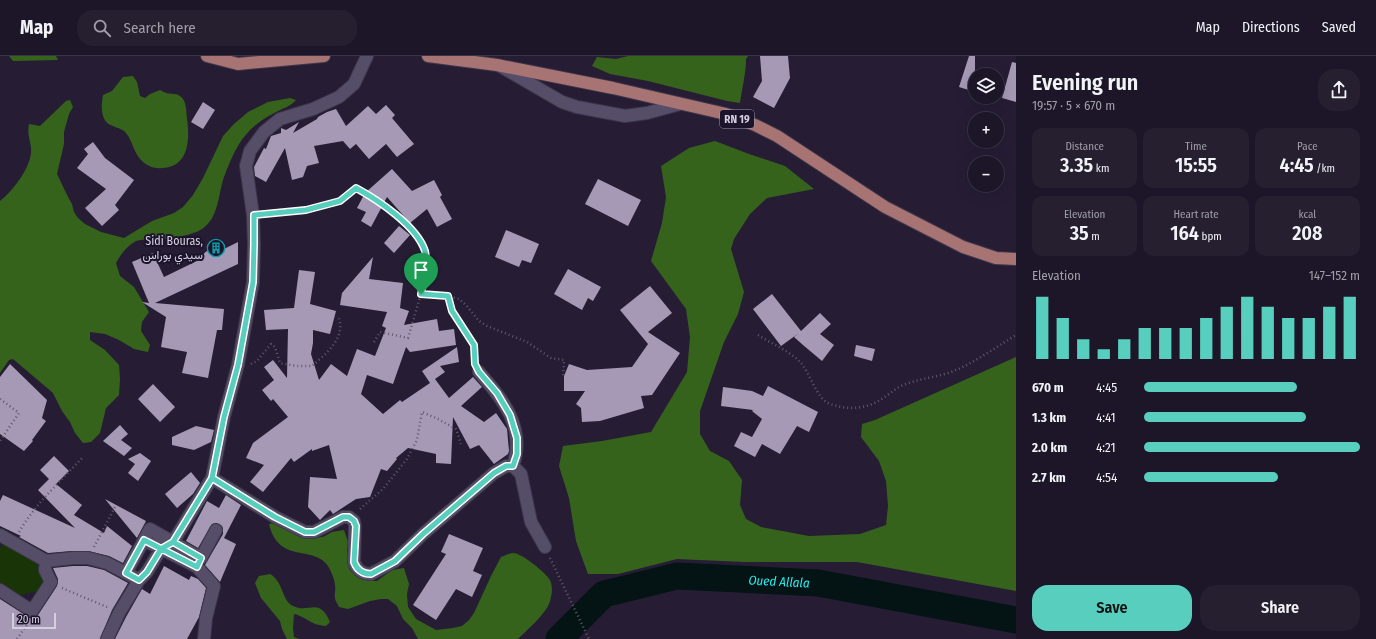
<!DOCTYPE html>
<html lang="en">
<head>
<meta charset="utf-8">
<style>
	:root { --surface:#1c1628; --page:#251f30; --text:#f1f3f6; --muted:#a09fa8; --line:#3a3545; --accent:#58cebf }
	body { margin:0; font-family:"Fira Sans Condensed",Vazirmatn,sans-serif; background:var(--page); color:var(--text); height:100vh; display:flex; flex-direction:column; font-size:15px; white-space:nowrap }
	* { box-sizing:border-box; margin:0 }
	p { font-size:13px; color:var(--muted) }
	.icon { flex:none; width:22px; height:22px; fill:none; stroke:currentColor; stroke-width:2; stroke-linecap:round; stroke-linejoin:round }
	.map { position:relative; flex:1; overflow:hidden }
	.details { display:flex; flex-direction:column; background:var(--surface); width:360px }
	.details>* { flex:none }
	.controls { position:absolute; left:968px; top:12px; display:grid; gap:8px }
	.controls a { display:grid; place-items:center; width:36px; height:36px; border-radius:50%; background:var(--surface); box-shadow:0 4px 16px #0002,0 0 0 1px var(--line); font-size:20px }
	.scale { position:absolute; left:12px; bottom:10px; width:44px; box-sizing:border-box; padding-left:4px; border:2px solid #d3cfdf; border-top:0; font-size:11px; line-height:14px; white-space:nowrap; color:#d3cfdf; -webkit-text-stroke:3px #1c142b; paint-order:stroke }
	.pin { position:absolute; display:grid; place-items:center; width:34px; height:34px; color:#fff; margin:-41px -17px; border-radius:50% 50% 50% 0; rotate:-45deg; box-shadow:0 0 4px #0007 }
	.pin .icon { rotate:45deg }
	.round { display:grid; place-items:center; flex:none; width:42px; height:42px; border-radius:16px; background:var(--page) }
	.overview { display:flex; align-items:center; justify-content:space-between; height:68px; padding:0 16px }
	h1 { font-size:22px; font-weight:600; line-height:30px }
	.figures { display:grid; grid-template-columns:repeat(3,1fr); gap:6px; height:68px; padding:4px 16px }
	.figures div { display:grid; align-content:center; border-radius:10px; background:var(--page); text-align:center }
	.figures b { font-size:20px; font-weight:600 }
	.figures small { font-size:11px; font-weight:400 }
	.figures p { font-size:11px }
	.chart { height:112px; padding:8px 16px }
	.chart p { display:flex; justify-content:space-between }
	.chart svg { width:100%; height:72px; margin-top:4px; stroke:var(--accent); stroke-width:6 }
	.button { display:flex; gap:8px; margin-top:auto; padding:8px 16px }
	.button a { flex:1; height:46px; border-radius:16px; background:var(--accent); color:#111; font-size:16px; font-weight:600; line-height:46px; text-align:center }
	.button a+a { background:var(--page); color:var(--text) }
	ul { padding:0 16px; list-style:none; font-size:13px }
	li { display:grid; grid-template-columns:64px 48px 1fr; align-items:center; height:30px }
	li i { height:10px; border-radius:5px; background:var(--accent) }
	header { display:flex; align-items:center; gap:24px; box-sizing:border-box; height:56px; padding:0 20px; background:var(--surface); border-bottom:1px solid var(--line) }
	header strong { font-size:19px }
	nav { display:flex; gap:22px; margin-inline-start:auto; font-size:14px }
	.search { width:280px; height:36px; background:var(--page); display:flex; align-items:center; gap:10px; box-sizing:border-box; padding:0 14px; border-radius:16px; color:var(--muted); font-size:15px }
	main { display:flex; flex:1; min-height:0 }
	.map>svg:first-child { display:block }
</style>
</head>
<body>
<header>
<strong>Map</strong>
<div class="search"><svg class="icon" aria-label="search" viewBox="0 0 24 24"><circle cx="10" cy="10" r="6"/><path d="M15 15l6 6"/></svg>Search here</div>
<nav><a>Map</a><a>Directions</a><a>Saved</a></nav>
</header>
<main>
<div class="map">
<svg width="1016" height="583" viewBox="0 0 1016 583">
	<rect width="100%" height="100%" fill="#261d35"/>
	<!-- green -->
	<path fill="#193508" d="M 4,487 L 35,503 L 45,526 L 38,535 L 15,540 L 0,530 L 0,492 Z"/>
	<!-- forest -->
	<path fill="#36631c" d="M 9,0 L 56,0 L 58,4 L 13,5 Z
		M 628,0 L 748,0 L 746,3 C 746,18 742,32 740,47 L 727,45 L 648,25 L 610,18 L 592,10 L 597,1 L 616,3 Z
		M 133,20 L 137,26 L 140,40 L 145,42 L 150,38 L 160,34 C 169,40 175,36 180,40 C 187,45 186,55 187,63 C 190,83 189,111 162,112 C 155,113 148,110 143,106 C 133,97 133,85 126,77 C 123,73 117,72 113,70 C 100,66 101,50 103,39 L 112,35 L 123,21 Z
		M 290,42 L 296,44 C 291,50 284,52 278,55 C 262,63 249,72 239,88 C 233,98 228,110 224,121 C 218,138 219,162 202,173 C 191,180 167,183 155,184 C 149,184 141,183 136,185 C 127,190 121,198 116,207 L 120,220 L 134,231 L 149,256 L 142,266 L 141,275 L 150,289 L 148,296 L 134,293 L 119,284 L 105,278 L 90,276 L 90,284 L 105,294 L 119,309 L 120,323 L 119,339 L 106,352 L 100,377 L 91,386 L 83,387 L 75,377 L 70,366 L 62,355 L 53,337 L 13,303 L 9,304 L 0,317 L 0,145 C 13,135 33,109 31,92 C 30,83 27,78 29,68 L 40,70 L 66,45 L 70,44 L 73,51 L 69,58 L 64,76 L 64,88 L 57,118 L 68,141 L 72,148 L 74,156 L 78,162 L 85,168 L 101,176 L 124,182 L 152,165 L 174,157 L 183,151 L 193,139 L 203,122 L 223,80 L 234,68 L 248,56 L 268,46 Z
		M 715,85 L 749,98 L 785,110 L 814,133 L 767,142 L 750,158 L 734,183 L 731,193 L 744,236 L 738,258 L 724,286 L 700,355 L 700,378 L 710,395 L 729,405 L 742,424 L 740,449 L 746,463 L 761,471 L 809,480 L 860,478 L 886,469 L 888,450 L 886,425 L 879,405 L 861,381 L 862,368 L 875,364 L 1016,301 L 1016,535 L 857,506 L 745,506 L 677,503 L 618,518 L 588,518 L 576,485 L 569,442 L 559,410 L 563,390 L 602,385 L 651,376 L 687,316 L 690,281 L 686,253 L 651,205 L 662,167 L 666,141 L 661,110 L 689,92 Z
		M 275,467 L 310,482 L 323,481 L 332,476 L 344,474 L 348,486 L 347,494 L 349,513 L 357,520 L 369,525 L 377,525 L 392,514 L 404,512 L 409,528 L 407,538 L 408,551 L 416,563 L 436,574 L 453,572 L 462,570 L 469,564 L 474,557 L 491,520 L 501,501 C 505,500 510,497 513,497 C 522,497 546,517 550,524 C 553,531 552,539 550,545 C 547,557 527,574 518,583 L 418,583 L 412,572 L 403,563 L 397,550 L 388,543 L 381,543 L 370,545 L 348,553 L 339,551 C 338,548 335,545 335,542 C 334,539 336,534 335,530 C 335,524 331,515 328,510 C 313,488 279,509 269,468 Z
		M 270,518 C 284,526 281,544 293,550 C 309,558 319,540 330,566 L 326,570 C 310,569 307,561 294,558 L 293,572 L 294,581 L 299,583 L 287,583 L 282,573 L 280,565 L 261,542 L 255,527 L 259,520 Z"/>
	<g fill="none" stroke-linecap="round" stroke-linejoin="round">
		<!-- river -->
		<path stroke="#041313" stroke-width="27" id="s1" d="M 559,583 L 604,538 L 677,520 L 818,527 L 1016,564"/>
	</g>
	<!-- building -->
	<path fill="#a699b6" d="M 760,0 L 788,0 L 790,22 L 774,52 L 753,41 L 762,25 Z
		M 969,0 L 975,0 L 975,36 L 959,31 Z
		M 1012,6 L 1016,7 L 1016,46 L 1002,42 Z
		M 203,46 L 215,54 L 203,73 L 191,66 Z
		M 386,49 L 395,59 L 392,62 L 414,88 L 397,101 L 386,88 L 369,103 L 356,88 L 350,93 L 343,85 L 314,90 L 319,107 L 307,110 L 303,121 L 292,124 L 285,92 L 266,126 L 255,120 L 254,111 L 264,92 L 266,93 L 271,80 L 281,77 L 281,72 L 286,74 L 299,66 L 293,77 L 317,63 L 318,61 L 327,56 L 336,53 L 346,70 L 368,50 L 376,58 Z
		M 93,86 L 105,102 L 134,124 L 115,149 L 119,154 L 102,170 L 85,152 L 106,133 L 77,112 L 88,98 L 84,93 Z
		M 392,113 L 412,135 L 434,124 L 442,139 L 440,141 L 452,163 L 437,171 L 427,153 L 410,167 L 387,141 L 371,171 L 361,165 L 366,156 L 357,152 L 365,137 Z
		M 598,123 L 641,144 L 628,170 L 585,148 Z
		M 399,170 L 410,179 L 394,197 L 384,187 Z
		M 506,174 L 539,188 L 531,207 L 522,204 L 519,211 L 495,201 Z
		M 238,186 L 238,208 L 155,247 L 224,253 L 222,274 L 217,274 L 208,322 L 182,317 L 187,296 L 161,291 L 166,261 L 142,246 L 149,247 L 132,206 L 153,197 L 164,221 L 201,203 L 200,201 L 216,187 L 222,194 Z
		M 373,201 L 369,223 L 403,227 L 400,252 L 409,255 L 404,269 L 437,263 L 439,275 L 454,273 L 456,289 L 410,296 L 406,291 L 393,328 L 367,319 L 361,338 L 383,358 L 400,344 L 402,346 L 430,327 L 422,315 L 457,291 L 459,306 L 440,310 L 445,316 L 435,323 L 449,342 L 473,321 L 482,331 L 461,350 L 484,366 L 496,357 L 507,373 L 509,395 L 508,398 L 494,408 L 479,389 L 470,393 L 453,361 L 451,408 L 436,407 L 436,398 L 408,392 L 396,402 L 397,403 L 387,415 L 381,413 L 370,441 L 356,443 L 333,458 L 330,454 L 320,464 L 308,451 L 310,421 L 337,423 L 329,389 L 312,395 L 312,393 L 294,406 L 291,402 L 263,436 L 250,426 L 264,409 L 246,402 L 253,387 L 288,361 L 273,343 L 271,345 L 262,334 L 274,324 L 264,311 L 273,304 L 287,322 L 288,273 L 266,274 L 264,254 L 294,252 L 299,214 L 315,216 L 310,248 L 336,255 L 330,278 L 313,274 L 313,287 L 311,298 L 319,324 L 331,308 L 347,320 L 357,293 L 375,300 L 386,272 L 382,270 L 387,256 L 340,249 L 342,237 Z
		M 568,213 L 601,231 L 593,245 L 588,242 L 582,254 L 554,238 Z
		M 650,230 L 672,257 L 648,276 L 680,297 L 652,339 L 641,340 L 644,352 L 600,365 L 582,366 L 581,352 L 576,348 L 585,335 L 564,335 L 564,320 L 569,308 L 587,314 L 632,311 L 648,288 L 620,254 Z
		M 772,238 L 801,275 L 820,257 L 831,268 L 820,278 L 834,289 L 822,305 L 803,289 L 794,281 L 799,277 L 781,290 L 753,253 Z
		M 856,289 L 875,293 L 872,305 L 854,300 Z
		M 10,308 L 47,344 L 42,362 L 46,365 L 32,384 L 33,385 L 24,395 L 0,378 L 0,321 Z
		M 153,328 L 175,351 L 160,366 L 138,343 Z
		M 768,330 L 818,356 L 809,376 L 797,370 L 780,398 L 762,388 L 755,401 L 734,390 L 741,376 L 752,381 L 762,363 L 752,355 L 753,354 L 721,350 L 723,331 L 752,335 L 763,340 Z
		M 120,369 L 128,378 L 121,384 L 132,392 L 124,400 L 103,385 Z
		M 196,370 L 214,374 L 211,386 L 194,394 L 172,389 L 172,381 Z
		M 140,397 L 151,405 L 138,425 L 128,417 L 135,408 L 128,403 Z
		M 54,400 L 69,415 L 56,428 L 82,449 L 74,459 L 104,477 L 107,470 L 132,490 L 123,507 L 109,500 L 88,495 L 72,495 L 48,497 L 19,481 L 21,480 L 0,470 L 0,445 L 3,439 L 75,472 L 38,434 L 49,423 L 40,414 Z
		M 191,416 L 200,427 L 193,438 L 177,452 L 165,438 Z
		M 226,439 L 241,449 L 224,482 L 236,488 L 220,526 L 205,509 L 223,478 L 223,473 L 222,470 L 216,467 L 212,468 L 198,492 L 186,485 L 207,445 L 219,452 Z
		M 105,443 L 146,465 L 137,482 Z
		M 449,478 L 483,492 L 473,515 L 482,519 L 472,541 L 456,533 L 436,564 L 413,549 L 446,498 L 441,496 Z
		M 73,510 L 87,510 L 104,514 L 128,527 L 112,554 L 100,583 L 0,583 L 0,543 L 33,564 L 38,559 L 57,530 L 58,523 L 53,512 Z
		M 164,510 L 189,524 L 191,520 L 198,523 L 206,532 L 199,561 L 187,583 L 115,583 L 126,561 L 142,533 L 150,538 Z"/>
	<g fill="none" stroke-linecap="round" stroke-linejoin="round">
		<defs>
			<path id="minor" d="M 500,10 L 562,46 L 577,51 L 625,60 L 647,57 L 680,48
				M 479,316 C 503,344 526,371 513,410
				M 212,422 L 275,461 L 305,476 L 314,476 L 343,461 L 349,461 L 354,465 L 355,470 L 354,506 C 357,514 362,518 371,518 L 395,505 L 423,478 L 494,417 L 506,410 L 513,410 L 521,418 L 531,466 L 545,491
				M 0,479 L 46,505 L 73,502 L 88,502 L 107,507 L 139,524
				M 144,484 L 197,511 L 214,530 L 206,562 L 204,583
				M 126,517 L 150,473 L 201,502 L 216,474
				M 0,534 L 32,555 L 51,526 L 45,514 L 46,505
				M 107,583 L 119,557 L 139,524 L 147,516 L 161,493 L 173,486 L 212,422 L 224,361 L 238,309 L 253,226 L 254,188 L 253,159 L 246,110 L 250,95 L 264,76 L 280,63 L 313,53 L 339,41 L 354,28 L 367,0"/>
			<path id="major" d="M 207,0 L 238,8 L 324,0
				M 428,0 L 497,9 L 613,32 L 726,58 L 755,69 L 777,80 L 885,151 L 963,191 L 996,202 L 1016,203"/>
		</defs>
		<!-- minor casing -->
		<use href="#minor" stroke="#3e374b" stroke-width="14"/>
		<!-- major casing -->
		<use href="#major" stroke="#3e374b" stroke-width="14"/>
		<!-- path -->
		<path stroke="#5f586d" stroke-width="2.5" stroke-dasharray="1 3" stroke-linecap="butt" d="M 265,159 C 289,157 316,155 338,145 C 344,143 350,137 356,132 C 378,144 417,170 424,195 C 428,206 423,227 421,238 L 452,241 L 459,243 L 466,249 L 479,265 L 487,270 L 527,286 L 551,302 L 564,304 L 563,322
			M 448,241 L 452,255 L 475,289 L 475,305
			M 758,279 C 772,288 790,295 801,307 C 809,316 817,342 828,347 C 845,354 864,354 880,344 C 889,339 896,331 906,328 C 922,322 940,321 956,314 C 977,305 996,291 1016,279
			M 374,286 L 380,276 L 408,282 L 421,238
			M 251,308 L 257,305 L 271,288 L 275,291 L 280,307 L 296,310 L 312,310 C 322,301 340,287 340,272 C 341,269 339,265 339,262
			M 0,343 L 19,357 L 0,385
			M 360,453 L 383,433 L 407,403 L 417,384 L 422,356 L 438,363 L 456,373 L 461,388
			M 19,476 C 36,447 60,426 82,402
			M 94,491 L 116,449
			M 550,502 L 589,583
			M 62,532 L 107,551
			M 17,583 L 28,567"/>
		<!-- minor -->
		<use href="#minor" stroke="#564e68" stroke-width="12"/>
		<!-- major -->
		<use href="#major" stroke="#a87473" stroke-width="12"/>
	</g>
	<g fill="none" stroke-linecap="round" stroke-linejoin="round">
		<defs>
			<path id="route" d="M 421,238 C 423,227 428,206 425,195 C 417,170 378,144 356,132 L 340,145 L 306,154 L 254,159 L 254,188 L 253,226 L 238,309 L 224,361 L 212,422 L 173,486 L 161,493 L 147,516 L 139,524 L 126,517 L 144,484 L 197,511 L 201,502 L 173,486 L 212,422 L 275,461 L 305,476 L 314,476 L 343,461 L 349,461 L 354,465 L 356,470 L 354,506 C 357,514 362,518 371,518 L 395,505 L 423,478 L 494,417 L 506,410 L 513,410 L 517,398 L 517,382 L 510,359 L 497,337 L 479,316 L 475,308 L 474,289 L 452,255 L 448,240 L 421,238"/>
		</defs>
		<!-- route casing -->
		<use href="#route" stroke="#fff" stroke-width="8"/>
		<!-- route -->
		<use href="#route" stroke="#58cebf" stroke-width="5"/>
	</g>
	<!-- icons -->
	<defs>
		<symbol id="building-ring" viewBox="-11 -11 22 22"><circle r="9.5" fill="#1c142b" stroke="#0f9aa8" stroke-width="1.5"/><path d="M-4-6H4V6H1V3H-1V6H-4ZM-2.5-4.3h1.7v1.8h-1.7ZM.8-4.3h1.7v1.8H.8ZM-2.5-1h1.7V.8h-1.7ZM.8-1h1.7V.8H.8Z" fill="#0f9aa8"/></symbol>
	</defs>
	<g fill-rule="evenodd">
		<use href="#building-ring" x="206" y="182" width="20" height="20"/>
	</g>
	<g text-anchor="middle" stroke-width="4" stroke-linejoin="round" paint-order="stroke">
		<!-- shield labels -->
		<rect fill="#1c142b" stroke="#9c97a9" stroke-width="1" x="720" y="54" width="34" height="18" rx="3"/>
		<g font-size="11" font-weight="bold" fill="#d3cfdf">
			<text x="737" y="67">RN 19</text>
		</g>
		<!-- poi labels -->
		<g font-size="12" fill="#d3cfdf" stroke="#1c142b" text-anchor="end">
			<text x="203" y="189">Sidi Bouras,<tspan x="203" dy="14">سيدي بوراس</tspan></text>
		</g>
		<!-- water labels -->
		<g font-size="13" font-style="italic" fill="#27eef2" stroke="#1c142b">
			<text dy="5" stroke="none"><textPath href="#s1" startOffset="241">Oued Allala</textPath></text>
		</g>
	</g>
</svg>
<div class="controls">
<a><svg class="icon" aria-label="layers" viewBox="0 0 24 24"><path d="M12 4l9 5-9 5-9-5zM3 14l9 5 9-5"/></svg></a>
<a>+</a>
<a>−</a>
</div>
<div class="scale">20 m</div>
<div class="pin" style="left:421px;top:238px;background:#1e9e55"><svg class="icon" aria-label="arrive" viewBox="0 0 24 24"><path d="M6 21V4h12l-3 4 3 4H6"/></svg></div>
</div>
<section class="details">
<div class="overview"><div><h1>Evening run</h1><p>19:57 · 5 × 670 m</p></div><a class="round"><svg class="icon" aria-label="share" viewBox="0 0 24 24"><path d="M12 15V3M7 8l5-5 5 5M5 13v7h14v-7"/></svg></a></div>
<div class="figures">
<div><p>Distance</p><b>3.35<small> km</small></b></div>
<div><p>Time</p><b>15:55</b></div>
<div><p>Pace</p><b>4:45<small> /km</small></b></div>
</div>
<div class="figures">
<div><p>Elevation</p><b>35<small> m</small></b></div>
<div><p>Heart rate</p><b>164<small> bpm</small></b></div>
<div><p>kcal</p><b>208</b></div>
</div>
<div class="chart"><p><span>Elevation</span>147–152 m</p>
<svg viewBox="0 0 160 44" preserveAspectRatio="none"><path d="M5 44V6M15 44V19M25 44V32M35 44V38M45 44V32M55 44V25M65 44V25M75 44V25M85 44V19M95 44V12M105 44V6M115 44V12M125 44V19M135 44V19M145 44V12M155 44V6"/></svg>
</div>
<ul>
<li><b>670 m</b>4:45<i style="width:71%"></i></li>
<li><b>1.3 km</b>4:41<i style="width:75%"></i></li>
<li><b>2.0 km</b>4:21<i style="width:100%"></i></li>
<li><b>2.7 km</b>4:54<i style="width:62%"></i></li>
</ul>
<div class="button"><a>Save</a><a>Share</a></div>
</section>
</main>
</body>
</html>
